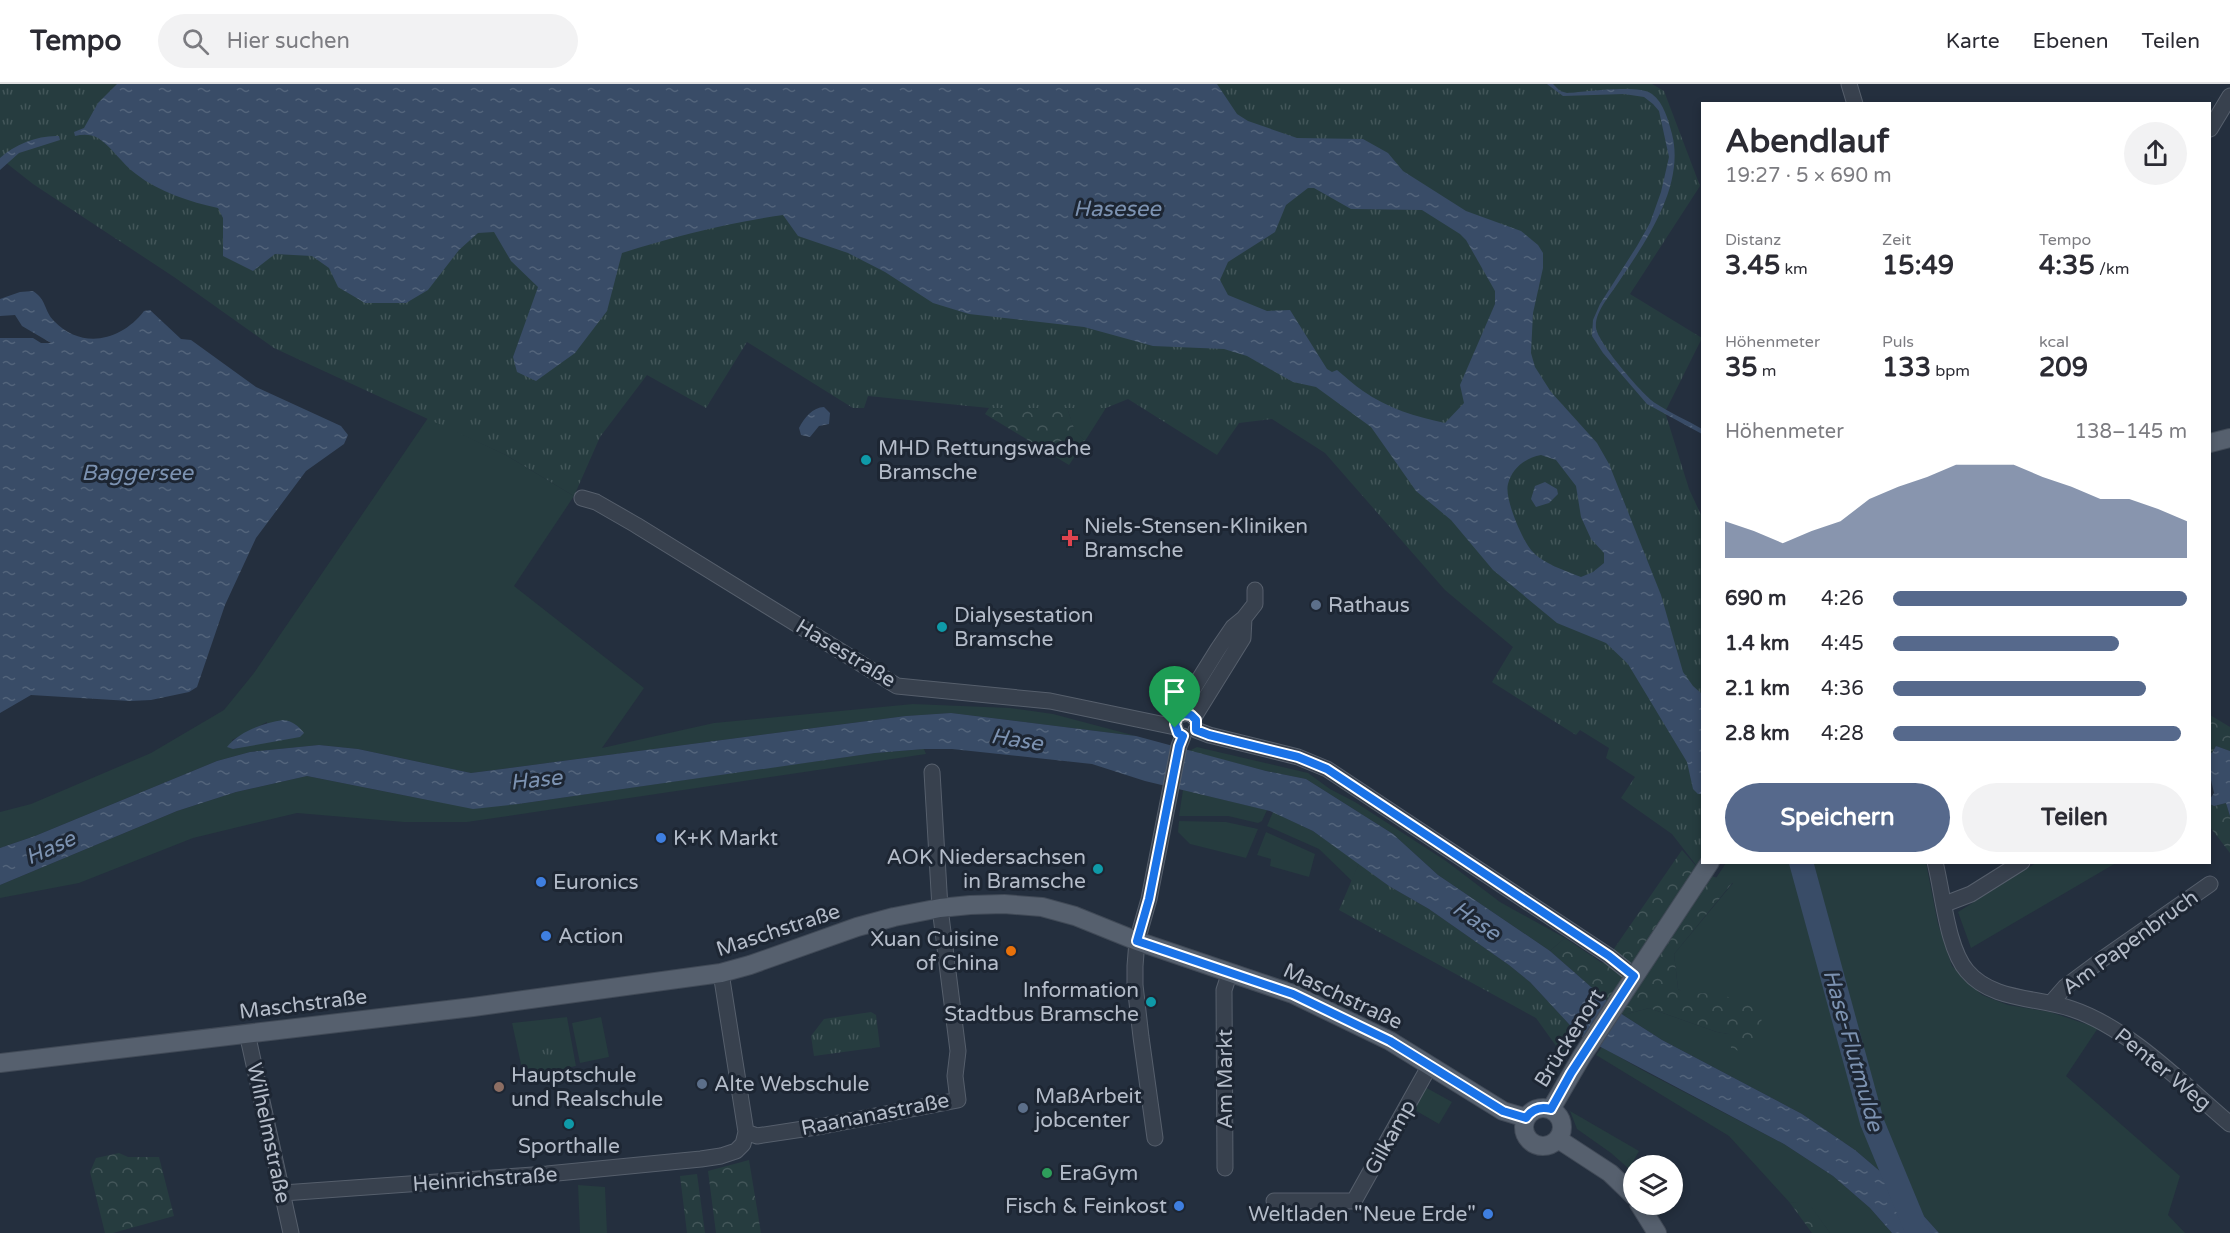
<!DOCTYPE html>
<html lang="de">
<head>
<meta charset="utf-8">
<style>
	:root { --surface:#fff; --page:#f2f2f3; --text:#2b2b33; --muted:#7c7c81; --line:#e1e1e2; --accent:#56698c }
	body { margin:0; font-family:"Varela Round",sans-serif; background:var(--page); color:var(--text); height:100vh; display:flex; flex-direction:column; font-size:22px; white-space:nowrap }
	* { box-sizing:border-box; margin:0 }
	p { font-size:20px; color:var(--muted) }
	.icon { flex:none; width:33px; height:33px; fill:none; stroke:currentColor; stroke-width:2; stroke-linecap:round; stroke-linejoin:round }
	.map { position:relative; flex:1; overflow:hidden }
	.side { position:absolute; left:1701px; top:18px; width:510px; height:762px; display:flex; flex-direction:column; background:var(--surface); border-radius:0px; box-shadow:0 3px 9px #0003 }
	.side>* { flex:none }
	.buttons { position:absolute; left:1623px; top:1071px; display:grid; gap:12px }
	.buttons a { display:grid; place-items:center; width:60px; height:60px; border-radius:50%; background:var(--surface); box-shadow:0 3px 9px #0003; font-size:30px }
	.pin { position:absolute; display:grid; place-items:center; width:51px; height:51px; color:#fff; margin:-62px -26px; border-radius:50% 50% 50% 0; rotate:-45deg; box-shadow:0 0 6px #0007 }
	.pin .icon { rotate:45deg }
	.round { display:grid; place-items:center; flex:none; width:63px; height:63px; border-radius:32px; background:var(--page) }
	.head { display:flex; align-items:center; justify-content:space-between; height:102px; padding:0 24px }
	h1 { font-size:33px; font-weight:700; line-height:45px }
	.figures { display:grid; grid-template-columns:repeat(3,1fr); gap:9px; height:102px; padding:6px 24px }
	.figures div { display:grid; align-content:center }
	.figures b { font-size:26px; font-weight:700 }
	.figures small { font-size:16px; font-weight:400 }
	.figures p { font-size:16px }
	.chart { height:168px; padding:12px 24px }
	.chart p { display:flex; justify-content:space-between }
	.chart svg { width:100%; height:108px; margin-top:6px; fill:var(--accent); opacity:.7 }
	.primary-button { display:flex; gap:12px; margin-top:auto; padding:12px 24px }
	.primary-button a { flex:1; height:69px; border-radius:36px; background:var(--accent); color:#fff; font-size:24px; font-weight:700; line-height:69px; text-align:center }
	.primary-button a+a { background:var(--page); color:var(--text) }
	ul { padding:0 24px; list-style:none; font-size:20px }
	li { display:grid; grid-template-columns:96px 72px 1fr; align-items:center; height:45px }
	li i { height:15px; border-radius:8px; background:var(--accent) }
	header { display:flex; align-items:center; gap:36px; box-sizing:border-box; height:84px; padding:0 30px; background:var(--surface); border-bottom:2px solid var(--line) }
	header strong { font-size:28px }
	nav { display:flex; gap:33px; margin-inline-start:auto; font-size:21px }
	.search { width:420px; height:54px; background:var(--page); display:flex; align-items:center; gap:15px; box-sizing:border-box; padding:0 21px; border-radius:33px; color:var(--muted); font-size:22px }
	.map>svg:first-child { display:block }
</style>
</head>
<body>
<header>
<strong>Tempo</strong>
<div class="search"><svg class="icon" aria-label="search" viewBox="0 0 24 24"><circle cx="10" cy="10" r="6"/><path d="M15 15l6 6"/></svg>Hier suchen</div>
<nav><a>Karte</a><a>Ebenen</a><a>Teilen</a></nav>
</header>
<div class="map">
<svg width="2230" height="1149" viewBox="0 0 2230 1149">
	<defs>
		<pattern id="forest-crowns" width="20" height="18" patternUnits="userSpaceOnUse" patternTransform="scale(1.5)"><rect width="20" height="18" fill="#263c3f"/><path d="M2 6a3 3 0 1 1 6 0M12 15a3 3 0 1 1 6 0" fill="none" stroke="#435659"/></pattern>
		<pattern id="park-tufts" width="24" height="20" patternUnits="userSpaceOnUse" patternTransform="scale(1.5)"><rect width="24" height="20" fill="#263c3f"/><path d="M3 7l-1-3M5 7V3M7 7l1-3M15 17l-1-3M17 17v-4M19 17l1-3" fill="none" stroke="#435659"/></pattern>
		<pattern id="water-ripples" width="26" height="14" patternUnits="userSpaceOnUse" patternTransform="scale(1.5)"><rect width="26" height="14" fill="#394c67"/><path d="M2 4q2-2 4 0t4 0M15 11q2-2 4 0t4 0" fill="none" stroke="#53647b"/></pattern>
	</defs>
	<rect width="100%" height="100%" fill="#242f3e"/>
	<!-- green -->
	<path fill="#263c3f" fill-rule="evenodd" d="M 1067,324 L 1106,324 L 1085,357 L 1075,348 Z
		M 428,334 L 506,371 L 574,412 L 514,502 L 644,604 L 602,664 L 714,639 L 913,620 L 1010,624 L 1053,630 L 1136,652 L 951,629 L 906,632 L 471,689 L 358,665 L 319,661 L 250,668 L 217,677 L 35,752 L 0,764 L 0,728 L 31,720 L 151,669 L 224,626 L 254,589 ZM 267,638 L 266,658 L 233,665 L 232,656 Z
		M 1197,663 L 1308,689 L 1330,705 L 1355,718 L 1446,777 L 1500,818 L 1565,854 L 1550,867 L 1438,791 L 1393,750 L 1306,695 L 1266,687 L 1189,667 Z
		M 924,665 L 926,670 L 467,738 L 404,738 L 297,729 L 193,754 L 79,799 L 0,814 L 0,801 L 177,727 L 236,708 L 307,692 L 428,716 L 518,720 L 746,687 L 875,669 Z
		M 1183,706 L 1267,726 L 1262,737 L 1258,739 L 1228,732 L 1179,732 Z
		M 1273,728 L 1313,747 L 1359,779 L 1352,797 L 1319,765 L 1267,742 Z
		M 1179,737 L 1226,738 L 1258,745 L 1246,774 L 1190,760 L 1178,748 Z
		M 1266,748 L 1315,770 L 1309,793 L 1270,782 L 1271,775 L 1257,771 Z
		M 1726,779 L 1926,779 L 1938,840 L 1952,882 L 1982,911 L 2008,921 L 2050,928 L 2098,944 L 2066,992 L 2180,1092 L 2168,1131 L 2185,1149 L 1939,1149 L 1895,1100 L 1855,1066 L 1802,1030 L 1662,956 L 1623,931 L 1649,924 L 1717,948 L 1729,950 L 1744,969 L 1710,909 L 1687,911 L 1678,905 L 1674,870 L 1733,799 L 1716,794 Z
		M 2036,779 L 2116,779 L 1971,864 L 1958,828 Z
		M 567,933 L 576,982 L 524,994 L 512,939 Z
		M 601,933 L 609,973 L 580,979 L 572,939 Z
		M 1602,963 L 1644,987 L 1784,1060 L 1833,1092 L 1870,1124 L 1892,1149 L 1830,1149 L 1807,1118 L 1790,1119 L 1729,1052 L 1596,971 Z
		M 1425,1003 L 1452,1018 L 1439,1040 L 1413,1025 Z
		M 1570,1027 L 1639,1067 L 1629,1085 L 1611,1069 L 1577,1045 Z
		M 578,1101 L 605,1103 L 607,1149 L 580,1149 Z"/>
	<!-- forest -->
	<path fill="url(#forest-crowns)" d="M 989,324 L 1067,324 L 1075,347 L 1085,357 L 1069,381 L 985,330 Z
		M 2210,631 L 2230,643 L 2230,667 L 2216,662 L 2212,669 L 2210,668 Z
		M 2226,719 L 2230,732 L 2230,769 L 2210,743 L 2210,720 L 2214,722 Z
		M 1682,766 L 1703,790 L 1733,798 L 1674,870 L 1678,905 L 1687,910 L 1710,909 L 1751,918 L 1761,930 L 1762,944 L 1756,958 L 1744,969 L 1731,964 L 1729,950 L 1717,948 L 1649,924 L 1623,931 L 1550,867 L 1565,854 L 1602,879 L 1609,872 Z
		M 119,1069 L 128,1073 L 159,1073 L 174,1132 L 113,1149 L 105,1149 L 90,1088 L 96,1074 Z
		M 749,1076 L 761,1149 L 716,1149 L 708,1087 Z
		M 697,1090 L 705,1149 L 687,1149 L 680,1092 Z
		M 1807,1117 L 1830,1149 L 1812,1149 L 1790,1119 Z"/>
	<!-- park -->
	<path fill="url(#park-tufts)" d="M 0,0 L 1652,0 L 1664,7 L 1700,102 L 1630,210 L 1702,254 L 1665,328 L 1689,405 L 1702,433 L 1703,790 L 1672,750 L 1621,714 L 1635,693 L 1606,674 L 1609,664 L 1580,646 L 1576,651 L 1492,598 L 1513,563 L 1445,506 L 1325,369 L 1272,335 L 1239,339 L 1217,371 L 1128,315 L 1106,324 L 989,324 L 868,312 L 864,324 L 853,324 L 747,258 L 706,324 L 647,291 L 600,353 L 574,412 L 506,371 L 274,264 L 174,193 L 33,100 L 0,74 Z
		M 1359,779 L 1389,802 L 1429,825 L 1509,881 L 1530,898 L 1580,952 L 1564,973 L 1536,934 L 1339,826 Z
		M 871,928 L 876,931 L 880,963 L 814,972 L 811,952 L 824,935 Z
		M539 961a11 11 0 1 1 22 0a11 11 0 1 1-22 0Z"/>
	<!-- water -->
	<path fill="url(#water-ripples)" fill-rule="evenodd" d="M 117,0 L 1217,0 L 1237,30 L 1248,37 L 1297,54 L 1363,55 L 1388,69 L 1403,87 L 1466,127 L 1521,147 L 1538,161 L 1543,169 L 1543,184 L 1533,229 L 1531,269 L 1535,283 L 1551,308 L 1597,359 L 1609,380 L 1661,511 L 1683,588 L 1693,602 L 1702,610 L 1702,710 L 1698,710 L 1693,705 L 1687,678 L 1628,580 L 1606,559 L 1557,539 L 1493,486 L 1451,436 L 1416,407 L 1371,343 L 1316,303 L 1293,298 L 1247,272 L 1224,265 L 1153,262 L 1084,243 L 969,230 L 933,219 L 885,188 L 848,169 L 798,152 L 783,131 C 727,139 675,152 622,169 L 607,227 L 575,269 L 536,297 L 517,288 L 513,273 L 538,203 L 511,177 L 494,148 L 478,149 L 459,166 L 428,206 L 406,219 L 365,219 L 338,203 L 329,184 L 312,172 L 275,170 L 253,187 L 223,172 L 223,134 L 218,124 C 190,118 159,108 136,90 C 122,80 112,63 98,54 C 91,50 83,50 75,52 L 74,48 L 84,44 L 98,19 ZM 1308,104 L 1314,104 L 1351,125 L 1422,126 L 1460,150 L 1466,156 L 1495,207 L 1495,220 L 1460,301 L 1464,319 L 1445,339 C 1416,333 1387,324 1363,307 C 1354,301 1346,293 1337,286 L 1332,288 L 1327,285 L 1290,226 L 1267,227 L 1228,211 L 1220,196 L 1228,178 L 1275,148 L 1286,121 ZM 1541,371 L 1556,376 L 1576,402 L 1581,433 L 1591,455 L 1604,469 L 1604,479 L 1593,488 L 1581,493 C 1564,486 1543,480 1531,466 C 1522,455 1504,414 1508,400 C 1512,384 1525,374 1541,371 Z
		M 1547,0 L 1553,0 L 1560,7 L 1567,9 C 1586,8 1639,0 1652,10 C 1664,19 1668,36 1672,50 C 1685,101 1647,156 1620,196 C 1612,209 1594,228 1596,244 C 1598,259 1642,310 1655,319 C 1670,329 1687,336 1702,345 L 1702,350 L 1647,320 L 1603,269 L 1592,252 L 1593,236 L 1600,220 L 1637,162 L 1650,139 L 1661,108 L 1669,73 L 1659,27 L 1653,20 L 1644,13 L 1624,10 L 1563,12 Z
		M 59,52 L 60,56 L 19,69 L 0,86 L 0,74 C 15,60 39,51 59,52 Z
		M 33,207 C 47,216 44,227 54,237 C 82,266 121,257 144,227 L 150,226 L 181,255 L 191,256 L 256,303 L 341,342 L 348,351 L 344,360 L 306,387 L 256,454 L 225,521 L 197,603 L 189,608 L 151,616 L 130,617 L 31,611 L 0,629 L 0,254 L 33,254 L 41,259 L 51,259 L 22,242 L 15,231 L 0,232 L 0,215 L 20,208 Z
		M 824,323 L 830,329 L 829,340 L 819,342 L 810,353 L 801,351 L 799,344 C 804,334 813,323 824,323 Z
		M 1545,398 L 1557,405 L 1558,410 L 1549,419 L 1536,423 L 1531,415 L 1535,402 Z
		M 951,629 L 1136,652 L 1266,687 L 1306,695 L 1393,750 L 1438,791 L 1550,867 L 1623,931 L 1662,956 L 1802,1030 L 1855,1066 L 1895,1100 L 1939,1149 L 1892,1149 L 1870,1124 L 1833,1092 L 1784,1060 L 1580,952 L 1530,898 L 1509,881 L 1429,825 L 1389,802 L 1313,747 L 1270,727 L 1145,697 L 1092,680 L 952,665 L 924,665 L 875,669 L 518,720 L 473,725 L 307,692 L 236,708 L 177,727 L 0,801 L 0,764 L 35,752 L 217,677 L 250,668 L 319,661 L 358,665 L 471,689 L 906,632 Z
		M 283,636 C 292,637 298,641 304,649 L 300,653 L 233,665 L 227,663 C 240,647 264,639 283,636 Z
		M 2216,662 L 2230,667 L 2230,732 L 2226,719 L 2214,722 L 2210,720 L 2210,715 L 2214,709 L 2210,692 L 2210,668 L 2212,669 Z"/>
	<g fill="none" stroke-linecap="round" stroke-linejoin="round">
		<!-- river -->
		<path stroke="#394c67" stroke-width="24" d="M 1801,778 L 1872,1038 L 1918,1149"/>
		<defs>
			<path id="minor" d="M 1849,0 L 1855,20
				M 2210,45 L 2230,12
				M 582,414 L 596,418 L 636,441 L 897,602 L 1050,617 L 1175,643
				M 1184,630 L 1185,618 L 1218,565 L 1233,543 L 1244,534 L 1255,520 L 1255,506
				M 1194,633 L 1243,554 L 1244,534
				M 1196,646 L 1209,651 L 1298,673 L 1327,685 L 1609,872 L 1634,892
				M 1935,778 C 1943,809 1947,864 1967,887 C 1992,917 2038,913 2072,925 C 2129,944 2184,1001 2230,1040
				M 1945,820 L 1971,810 L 2022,778
				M 2051,919 L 2065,903 L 2104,874 L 2210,800
				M 247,949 L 291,1149
				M 746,1048 L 757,1052 L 823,1042 L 958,1016 L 955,992 L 958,967 L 940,824 L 932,688
				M 1155,1054 L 1141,953 L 1135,901 L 1135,882 L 1137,857 L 1149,815 L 1179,662 L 1183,652
				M 1225,1084 L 1224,906 L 1230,888
				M 283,1109 L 547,1090 L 701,1075 L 721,1072 L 736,1067 L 743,1060 L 746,1048 L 721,889
				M 1274,1117 L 1354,1117 L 1430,981"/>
			<path id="major" d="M 2210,359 L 2230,354
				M 0,979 L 473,923 L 721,889 L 750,881 L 857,843 L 894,833 L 940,824 L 970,821 L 1004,820 L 1042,823 L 1075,832 L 1137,857 L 1293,910 L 1390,957 L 1503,1027 L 1526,1034
				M1524 1043a19 19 0 1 1 38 0a19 19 0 1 1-38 0Z
				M 1551,1025 L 1582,972 L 1710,778
				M 1558,1055 L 1610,1089 L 1634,1112
				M 1639,1120 L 1657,1149"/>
		</defs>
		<!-- minor casing -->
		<use href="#minor" stroke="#565f6c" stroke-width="17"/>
		<!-- major casing -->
		<use href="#major" stroke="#414a57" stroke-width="20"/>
		<!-- minor -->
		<use href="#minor" stroke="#38414e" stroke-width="15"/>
		<!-- major -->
		<use href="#major" stroke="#56606e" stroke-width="18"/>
	</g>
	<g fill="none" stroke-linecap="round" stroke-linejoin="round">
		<defs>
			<path id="route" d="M 1184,630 L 1191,631 L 1196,636 L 1196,646 L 1209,651 L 1298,673 L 1327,685 L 1609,872 L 1634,892 L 1571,989 L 1551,1025 C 1540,1022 1532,1025 1526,1034 L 1503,1027 L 1390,957 L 1293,910 L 1137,857 L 1149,815 L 1179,662 L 1183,652 L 1178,649 L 1175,640 L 1178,633 Z"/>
		</defs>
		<!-- route casing -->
		<use href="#route" stroke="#fff" stroke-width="12"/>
		<!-- route -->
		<use href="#route" stroke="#1a73e8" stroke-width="8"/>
	</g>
	<!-- markers -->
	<g fill="#0f9aa8" stroke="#1d2633" stroke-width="2">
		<circle cx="866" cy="376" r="6"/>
		<circle cx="942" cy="543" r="6"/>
		<circle cx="1098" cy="785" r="6"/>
		<circle cx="1151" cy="918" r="6"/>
		<circle cx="569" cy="1040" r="6"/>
	</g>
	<path fill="#e0444e" stroke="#1d2633" stroke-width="2" d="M1067 445h6v6h6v6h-6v6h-6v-6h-6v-6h6z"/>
	<g fill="#5c6f8a" stroke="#1d2633" stroke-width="2">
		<circle cx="1316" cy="521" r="6"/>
		<circle cx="702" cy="1000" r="6"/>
		<circle cx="1023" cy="1024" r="6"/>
	</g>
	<g fill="#3f7fe0" stroke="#1d2633" stroke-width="2">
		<circle cx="661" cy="754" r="6"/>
		<circle cx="541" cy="798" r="6"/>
		<circle cx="546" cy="852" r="6"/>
		<circle cx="1179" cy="1122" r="6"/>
		<circle cx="1488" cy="1130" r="6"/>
	</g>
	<circle fill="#e8710a" stroke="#1d2633" stroke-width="2" cx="1011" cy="867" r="6"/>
	<circle fill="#8d6e63" stroke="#1d2633" stroke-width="2" cx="499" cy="1003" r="6"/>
	<circle fill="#2e9e5b" stroke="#1d2633" stroke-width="2" cx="1047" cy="1089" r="6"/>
	<g text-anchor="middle" stroke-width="6" stroke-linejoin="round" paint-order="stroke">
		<!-- poi labels -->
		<g font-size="21" fill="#b4bcc9" stroke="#1d2633" text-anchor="start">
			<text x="878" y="371">MHD Rettungswache<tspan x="878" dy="24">Bramsche</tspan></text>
			<text x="1084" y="449">Niels-Stensen-Kliniken<tspan x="1084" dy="24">Bramsche</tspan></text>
			<text x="1328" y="528">Rathaus</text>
			<text x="954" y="538">Dialysestation<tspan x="954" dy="24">Bramsche</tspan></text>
			<text x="673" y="761">K+K Markt</text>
			<text x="1086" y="780" text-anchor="end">AOK Niedersachsen<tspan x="1086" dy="24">in Bramsche</tspan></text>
			<text x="553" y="805">Euronics</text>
			<text x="558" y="859">Action</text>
			<text x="999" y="862" text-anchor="end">Xuan Cuisine<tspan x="999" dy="24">of China</tspan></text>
			<text x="1139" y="913" text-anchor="end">Information<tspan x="1139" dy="24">Stadtbus Bramsche</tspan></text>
			<text x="511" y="998">Hauptschule<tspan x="511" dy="24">und Realschule</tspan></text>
			<text x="714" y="1007">Alte Webschule</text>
			<text x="1035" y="1019">MaßArbeit<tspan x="1035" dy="24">jobcenter</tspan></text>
			<text x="569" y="1069" text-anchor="middle">Sporthalle</text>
			<text x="1059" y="1096">EraGym</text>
			<text x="1167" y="1129" text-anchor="end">Fisch &amp; Feinkost</text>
			<text x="1476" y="1137" text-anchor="end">Weltladen "Neue Erde"</text>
		</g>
		<!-- street labels -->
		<g font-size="21" fill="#b4bcc9" stroke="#1d2633">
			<text transform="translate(846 569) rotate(31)" y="7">Hasestraße</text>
			<text transform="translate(778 846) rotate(-18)" y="7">Maschstraße</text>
			<text transform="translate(2130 858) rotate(-36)" y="7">Am Papenbruch</text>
			<text transform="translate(1343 912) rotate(25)" y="7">Maschstraße</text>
			<text transform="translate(303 920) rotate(-7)" y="7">Maschstraße</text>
			<text transform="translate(1569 954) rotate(-58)" y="7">Brückenort</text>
			<text transform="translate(2163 985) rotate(39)" y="7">Penter Weg</text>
			<text transform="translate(1225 995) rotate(-90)" y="7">Am Markt</text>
			<text transform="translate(875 1030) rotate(-11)" y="7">Raananastraße</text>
			<text transform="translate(269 1049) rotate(78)" y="7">Wilhelmstraße</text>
			<text transform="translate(1390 1053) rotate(-61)" y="7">Gilkamp</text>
			<text transform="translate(485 1095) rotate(-4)" y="7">Heinrichstraße</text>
		</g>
		<!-- water labels -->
		<g font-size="22" font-style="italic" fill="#7c92b1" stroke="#1d2633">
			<text x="1117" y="132">Hasesee</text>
			<text x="137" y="396">Baggersee</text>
			<text transform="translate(1017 655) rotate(9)" y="8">Hase</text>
			<text transform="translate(536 695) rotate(-6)" y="8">Hase</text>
			<text transform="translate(50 763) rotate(-24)" y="8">Hase</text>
			<text transform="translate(1477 836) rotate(35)" y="8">Hase</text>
			<text transform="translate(1854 966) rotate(74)" y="8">Hase-Flutmulde</text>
		</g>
	</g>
</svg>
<div class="buttons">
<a><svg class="icon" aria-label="layers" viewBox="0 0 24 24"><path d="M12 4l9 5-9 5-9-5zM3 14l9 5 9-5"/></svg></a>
</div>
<div class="pin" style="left:1175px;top:644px;background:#1e9e55"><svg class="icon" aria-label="arrive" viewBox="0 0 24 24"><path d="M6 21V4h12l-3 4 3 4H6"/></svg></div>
<section class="side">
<div class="head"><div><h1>Abendlauf</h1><p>19:27 · 5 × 690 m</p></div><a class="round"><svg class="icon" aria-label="share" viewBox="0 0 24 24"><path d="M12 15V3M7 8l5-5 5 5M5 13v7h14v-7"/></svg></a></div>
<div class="figures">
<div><p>Distanz</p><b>3.45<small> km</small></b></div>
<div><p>Zeit</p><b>15:49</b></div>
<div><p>Tempo</p><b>4:35<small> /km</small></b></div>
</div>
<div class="figures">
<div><p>Höhenmeter</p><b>35<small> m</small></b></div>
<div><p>Puls</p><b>133<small> bpm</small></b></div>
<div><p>kcal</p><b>209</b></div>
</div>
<div class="chart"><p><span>Höhenmeter</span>138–145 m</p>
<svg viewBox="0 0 160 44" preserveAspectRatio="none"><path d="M0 44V29L10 33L20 38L30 33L40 29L50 20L60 15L70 11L80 6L90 6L100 6L110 11L120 15L130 20L140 20L150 24L160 29V44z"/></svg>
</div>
<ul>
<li><b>690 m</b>4:26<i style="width:100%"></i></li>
<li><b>1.4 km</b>4:45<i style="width:77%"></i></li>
<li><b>2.1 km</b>4:36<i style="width:86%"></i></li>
<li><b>2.8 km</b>4:28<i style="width:98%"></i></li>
</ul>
<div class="primary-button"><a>Speichern</a><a>Teilen</a></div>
</section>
</div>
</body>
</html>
